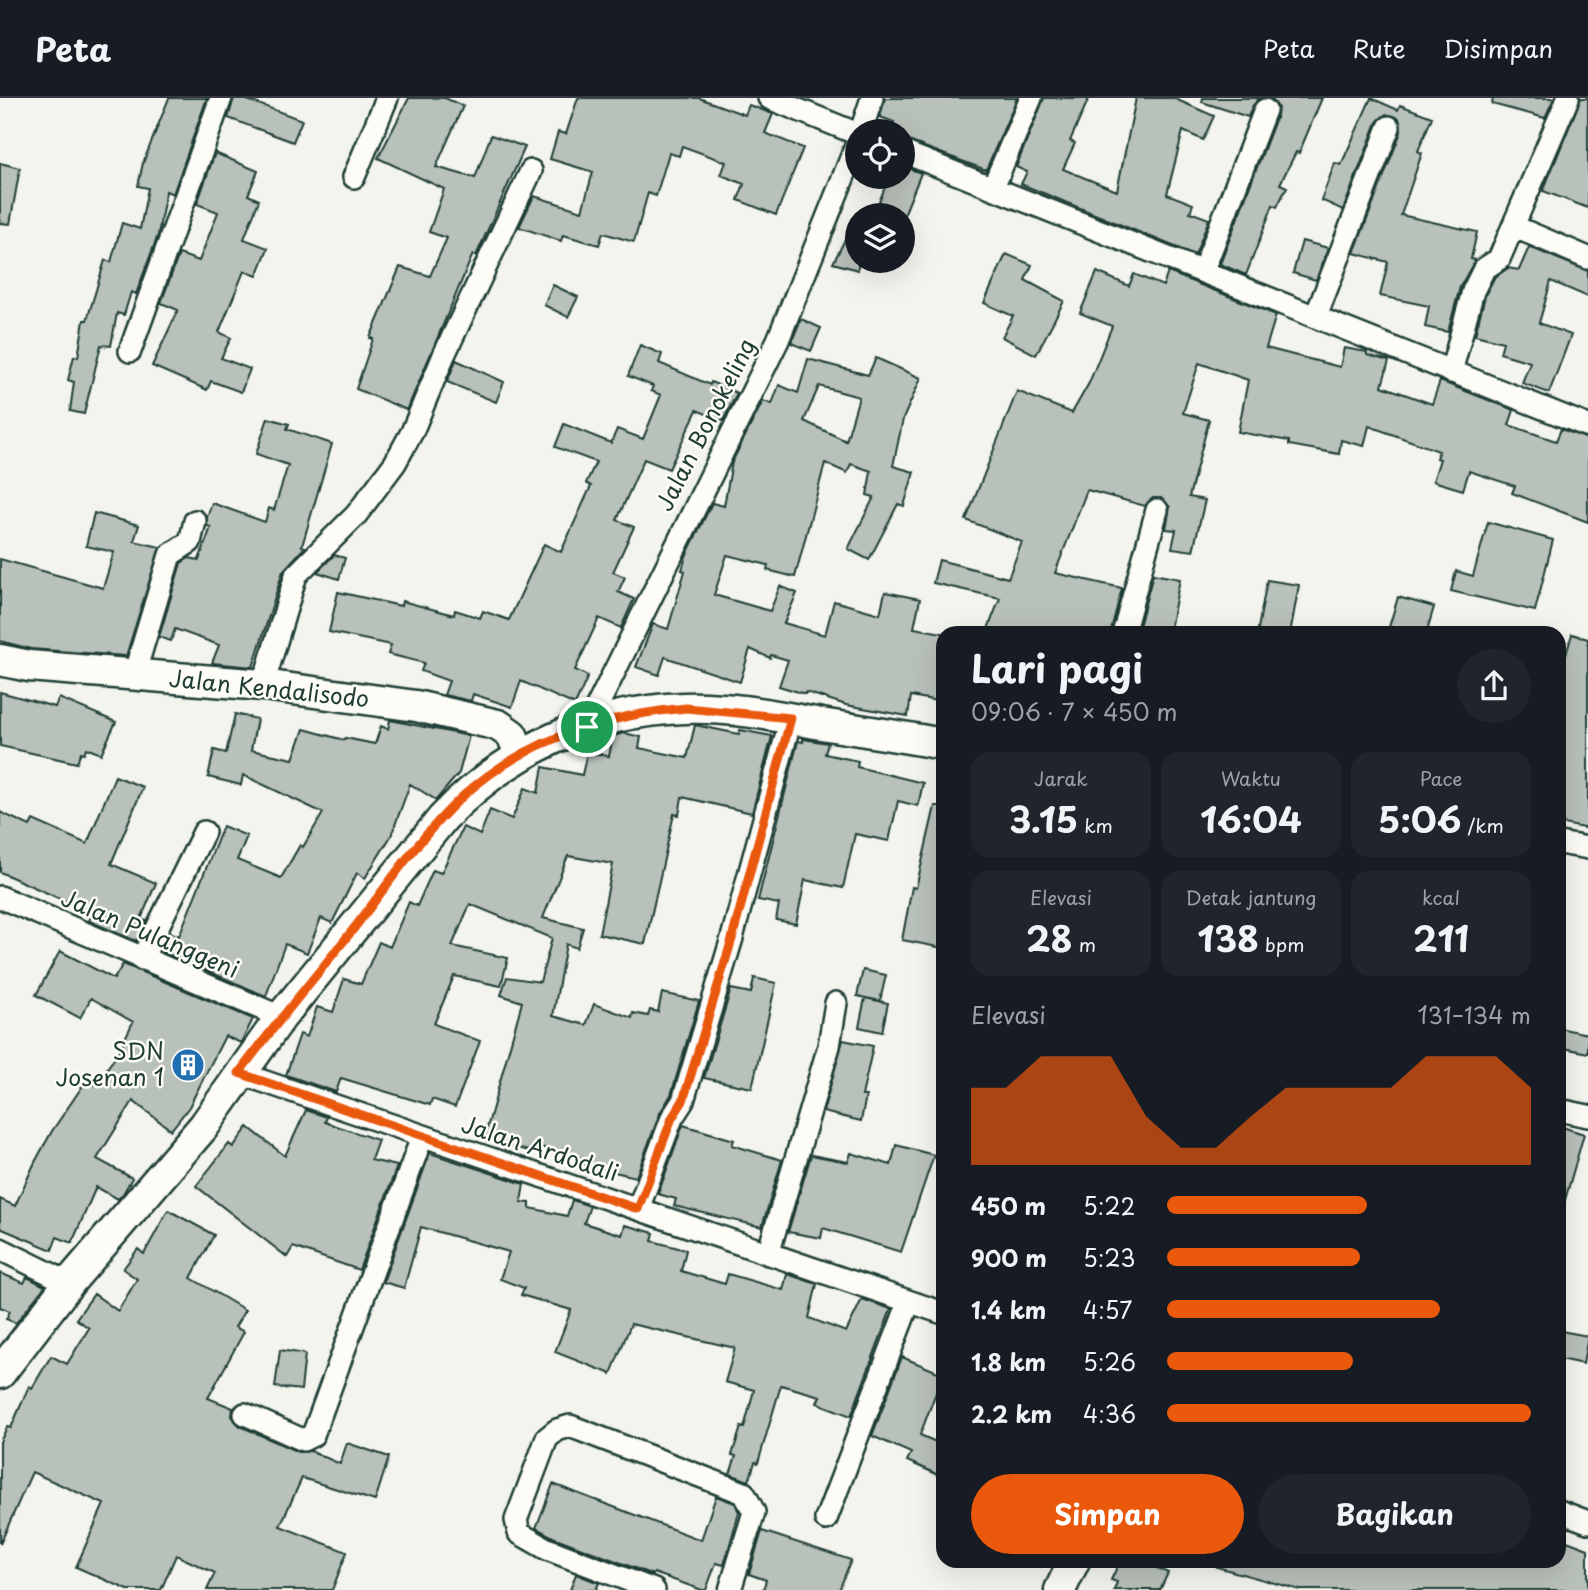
<!DOCTYPE html>
<html lang="id">
<head>
<meta charset="utf-8">
<style>
	:root { --surface:#171b24; --page:#20242c; --text:#f1f3f6; --muted:#9ea1a6; --line:#363941; --accent:#ea580c }
	body { margin:0; font-family:"Playpen Sans",sans-serif; background:var(--page); color:var(--text); height:100vh; display:flex; flex-direction:column; font-size:26px; white-space:nowrap }
	* { box-sizing:border-box; margin:0 }
	p { font-size:23px; color:var(--muted) }
	.icon { flex:none; width:38px; height:38px; fill:none; stroke:currentColor; stroke-width:2; stroke-linecap:round; stroke-linejoin:round }
	.map { position:relative; flex:1; overflow:hidden }
	.details { position:absolute; left:936px; top:528px; width:630px; height:942px; display:flex; flex-direction:column; background:var(--surface); border-radius:21px; box-shadow:0 7px 28px #0002 }
	.details>* { flex:none }
	.fabs { position:absolute; left:845px; top:21px; display:grid; gap:14px }
	.fabs a { display:grid; place-items:center; width:70px; height:70px; border-radius:50%; background:var(--surface); box-shadow:0 7px 28px #0002; font-size:35px }
	.pin { position:absolute; display:grid; place-items:center; width:60px; height:60px; color:#fff; margin:-30px; border:4px solid #fff; border-radius:50%; box-shadow:0 2px 7px #0007 }
	.round { display:grid; place-items:center; flex:none; width:74px; height:74px; border-radius:37px; background:var(--page) }
	.head { display:flex; align-items:center; justify-content:space-between; height:119px; padding:0 35px }
	h1 { font-size:38px; font-weight:700; line-height:52px }
	.figures { display:grid; grid-template-columns:repeat(3,1fr); gap:10px; height:119px; padding:7px 35px }
	.figures div { display:grid; align-content:center; border-radius:18px; background:var(--page); text-align:center }
	.figures b { font-size:35px; font-weight:700 }
	.figures small { font-size:19px; font-weight:400 }
	.figures p { font-size:19px }
	.chart { height:196px; padding:14px 35px }
	.chart p { display:flex; justify-content:space-between }
	.chart svg { width:100%; height:126px; margin-top:7px; fill:var(--accent); opacity:.7 }
	.button { display:flex; gap:14px; margin-top:auto; padding:14px 35px }
	.button a { flex:1; height:80px; border-radius:42px; background:var(--accent); color:#fff; font-size:28px; font-weight:700; line-height:80px; text-align:center }
	.button a+a { background:var(--page); color:var(--text) }
	ul { padding:0 35px; list-style:none; font-size:23px }
	li { display:grid; grid-template-columns:112px 84px 1fr; align-items:center; height:52px }
	li i { height:18px; border-radius:9px; background:var(--accent) }
	header { display:flex; align-items:center; gap:42px; box-sizing:border-box; height:98px; padding:0 35px; background:var(--surface); border-bottom:2px solid var(--line) }
	header strong { font-size:33px }
	nav { display:flex; gap:38px; margin-inline-start:auto; font-size:24px }
	.map>svg:first-child { display:block }
</style>
</head>
<body>
<header>
<strong>Peta</strong>
<nav><a>Peta</a><a>Rute</a><a>Disimpan</a></nav>
</header>
<div class="map">
<svg width="1588" height="1492" viewBox="0 0 1588 1492">
	<rect width="100%" height="100%" fill="#f4f4ef"/>
	<filter id="ink" filterUnits="userSpaceOnUse"><feTurbulence type="fractalNoise" baseFrequency=".0143" numOctaves="2"/><feDisplacementMap in="SourceGraphic" scale="14" xChannelSelector="R" yChannelSelector="G"/><feConvolveMatrix kernelMatrix="1 2 1 2 8 2 1 2 1" color-interpolation-filters="sRGB"/></filter>
	<g filter="url(#ink)">
		<!-- building -->
		<path fill="#b9c1bb" stroke="#1f3d34" stroke-width="2" fill-rule="evenodd" d="M 169,0 L 207,0 L 173,96 L 166,93 L 158,137 L 136,196 L 131,194 L 124,217 L 117,215 L 111,248 L 101,247 L 84,316 L 70,313 L 74,284 L 68,282 L 74,258 L 78,259 L 84,222 L 87,222 L 105,162 L 111,164 L 122,125 L 140,131 L 148,90 L 138,88 L 143,65 Z
			M 234,0 L 242,0 L 302,22 L 293,44 L 228,20 Z
			M 409,0 L 445,0 L 463,8 L 436,69 L 475,80 L 491,37 L 525,49 L 476,158 L 473,156 L 407,312 L 356,291 L 373,241 L 370,240 L 400,169 L 430,178 L 447,140 L 429,134 L 444,91 L 378,60 Z
			M 578,0 L 699,0 L 745,17 L 749,7 L 773,16 L 765,35 L 803,50 L 776,117 L 738,102 L 744,86 L 721,77 L 726,64 L 682,48 L 679,58 L 669,55 L 656,98 L 648,95 L 634,144 L 603,135 L 599,147 L 563,137 L 561,143 L 519,129 L 534,98 L 582,113 L 593,74 L 550,61 L 558,34 L 566,36 Z
			M 885,0 L 1017,0 L 986,72 L 903,41 L 903,33 L 889,33 L 894,24 L 880,19 Z
			M 1044,0 L 1089,0 L 1070,43 L 1075,45 L 1063,71 L 1117,93 L 1136,0 L 1173,0 L 1214,18 L 1203,42 L 1183,33 L 1167,96 L 1193,106 L 1190,114 L 1209,121 L 1195,157 L 1021,86 L 1027,74 L 1016,69 Z
			M 1203,0 L 1261,0 L 1253,7 L 1248,19 L 1202,4 Z
			M 1270,0 L 1322,0 L 1299,55 L 1296,54 L 1280,86 L 1287,89 L 1277,109 L 1273,107 L 1246,177 L 1220,166 L 1277,17 L 1278,9 Z
			M 1371,0 L 1398,12 L 1400,7 L 1432,19 L 1418,53 L 1422,55 L 1401,117 L 1477,134 L 1471,161 L 1475,162 L 1460,189 L 1448,234 L 1425,229 L 1429,208 L 1380,198 L 1388,164 L 1354,155 L 1401,34 L 1399,20 L 1386,16 L 1377,24 L 1343,112 L 1321,102 L 1335,65 L 1341,67 Z
			M 1493,0 L 1554,0 L 1545,20 L 1492,6 Z
			M 1581,0 L 1588,0 L 1588,110 L 1543,93 Z
			M 215,55 L 258,73 L 248,97 L 259,102 L 244,141 L 268,150 L 257,178 L 244,173 L 219,234 L 231,240 L 221,260 L 250,271 L 241,294 L 211,283 L 207,292 L 152,268 L 178,212 L 161,205 L 179,156 L 199,163 L 218,114 L 197,106 Z
			M 0,65 L 20,70 L 10,126 L 0,125 Z
			M 903,68 L 921,75 L 904,117 L 874,117 L 889,79 L 903,79 Z
			M 858,116 L 858,172 L 833,165 Z
			M 1302,143 L 1328,150 L 1316,182 L 1293,175 Z
			M 1529,149 L 1588,173 L 1588,199 L 1551,183 L 1539,225 L 1571,237 L 1549,295 L 1522,285 L 1530,264 L 1500,255 L 1503,244 L 1475,237 L 1485,198 L 1494,180 L 1508,170 L 1519,172 Z
			M 1006,156 L 1032,167 L 1025,182 L 1064,203 L 1036,257 L 1002,239 L 1013,218 L 984,205 Z
			M 1097,174 L 1129,188 L 1134,176 L 1163,188 L 1168,174 L 1276,217 L 1266,250 L 1340,269 L 1344,250 L 1367,254 L 1367,257 L 1389,263 L 1382,288 L 1432,306 L 1440,283 L 1514,312 L 1509,327 L 1556,343 L 1561,331 L 1588,341 L 1588,424 L 1512,395 L 1515,388 L 1469,373 L 1463,392 L 1433,383 L 1440,361 L 1436,360 L 1439,353 L 1369,328 L 1364,348 L 1341,342 L 1339,356 L 1289,347 L 1289,343 L 1238,334 L 1248,282 L 1199,265 L 1183,315 L 1209,322 L 1189,399 L 1205,402 L 1193,453 L 1172,450 L 1176,432 L 1166,431 L 1170,409 L 1161,400 L 1153,400 L 1145,408 L 1087,392 L 1055,475 L 1122,490 L 1110,536 L 986,536 L 1000,500 L 933,485 L 939,462 L 1008,480 L 1022,444 L 966,422 L 1017,293 L 1072,315 L 1089,285 L 1112,228 L 1080,215 Z
			M 553,187 L 578,199 L 568,219 L 544,207 Z
			M 801,221 L 821,230 L 811,253 L 791,245 Z
			M 640,247 L 662,256 L 659,265 L 710,287 L 711,284 L 737,295 L 723,323 L 697,312 L 669,371 L 644,361 L 617,422 L 634,429 L 613,474 L 625,479 L 618,494 L 634,501 L 621,530 L 599,520 L 575,572 L 588,578 L 575,607 L 521,583 L 512,609 L 473,596 L 471,603 L 444,597 L 449,583 L 421,573 L 424,565 L 388,556 L 391,547 L 329,534 L 338,494 L 401,508 L 402,503 L 454,517 L 455,512 L 480,520 L 483,513 L 509,522 L 544,446 L 561,454 L 591,388 L 586,385 L 596,364 L 555,349 L 564,326 L 611,345 L 617,331 L 643,341 L 661,297 L 651,293 L 653,288 L 628,278 Z
			M 876,260 L 921,280 L 903,321 L 893,368 L 914,374 L 904,408 L 898,406 L 869,462 L 848,451 L 874,399 L 867,397 L 871,373 L 851,366 L 847,375 L 825,365 L 795,479 L 767,472 L 768,467 L 727,457 L 714,497 L 770,513 L 780,488 L 797,495 L 784,525 L 825,537 L 834,503 L 880,516 L 885,494 L 920,501 L 914,530 L 943,535 L 943,604 L 911,598 L 908,618 L 846,607 L 806,594 L 805,596 L 779,588 L 788,562 L 771,557 L 770,560 L 750,551 L 740,584 L 665,559 L 659,577 L 636,569 L 653,526 L 668,531 L 685,473 L 682,472 L 686,458 L 712,405 L 724,408 L 732,364 L 763,303 L 772,306 L 779,287 L 798,295 L 808,261 L 868,277 ZM 819,288 L 859,299 L 846,343 L 804,323 Z
			M 456,262 L 504,284 L 496,304 L 447,284 Z
			M 268,320 L 289,326 L 287,331 L 332,346 L 302,448 L 305,449 L 283,473 L 253,569 L 212,565 L 219,547 L 175,531 L 171,543 L 159,539 L 181,465 L 189,460 L 199,462 L 211,429 L 207,428 L 207,419 L 212,405 L 265,424 L 269,410 L 274,412 L 288,367 L 256,356 Z
			M 94,415 L 139,427 L 134,443 L 160,449 L 126,558 L 31,551 L 0,543 L 0,461 L 103,490 L 114,454 L 86,448 Z
			M 1488,424 L 1553,442 L 1535,513 L 1451,493 L 1456,473 L 1473,478 Z
			M 334,457 L 345,460 L 339,481 L 317,474 Z
			M 1153,476 L 1180,481 L 1169,536 L 1137,536 Z
			M 1267,482 L 1299,487 L 1290,536 L 1257,536 Z
			M 1398,499 L 1434,509 L 1426,536 L 1387,536 Z
			M 1572,536 L 1588,541 L 1588,731 L 1559,725 L 1559,581 Z
			M 0,594 L 55,609 L 59,600 L 116,624 L 101,656 L 86,650 L 84,655 L 81,654 L 77,665 L 0,648 Z
			M 235,616 L 257,621 L 251,652 L 293,661 L 304,631 L 344,642 L 345,640 L 375,646 L 381,628 L 388,631 L 390,622 L 469,638 L 459,675 L 436,702 L 410,686 L 391,738 L 365,780 L 357,775 L 332,825 L 321,820 L 307,855 L 285,846 L 266,898 L 160,853 L 170,834 L 179,838 L 223,728 L 247,738 L 237,762 L 281,780 L 300,747 L 303,749 L 323,715 L 243,677 L 241,687 L 208,679 L 214,652 L 226,655 Z
			M 695,627 L 739,636 L 740,632 L 772,638 L 752,715 L 682,699 L 679,717 L 674,716 L 645,846 L 599,836 L 613,766 L 568,758 L 543,820 L 583,830 L 577,850 L 566,846 L 553,918 L 586,927 L 594,906 L 632,920 L 633,915 L 648,918 L 650,912 L 658,914 L 662,895 L 699,903 L 671,997 L 660,1015 L 636,1079 L 580,1066 L 581,1060 L 533,1047 L 529,1053 L 484,1041 L 522,904 L 501,897 L 507,879 L 540,884 L 552,840 L 470,806 L 452,848 L 508,860 L 501,888 L 454,878 L 434,926 L 480,943 L 455,1009 L 432,1001 L 430,1007 L 341,980 L 336,994 L 286,977 L 300,936 L 307,939 L 317,909 L 333,914 L 344,881 L 361,886 L 379,844 L 390,849 L 409,804 L 417,808 L 433,772 L 441,775 L 463,729 L 480,737 L 490,712 L 512,721 L 525,690 L 538,695 L 543,669 L 582,677 L 587,654 L 609,658 L 613,638 L 624,635 L 641,639 L 639,650 L 687,660 Z
			M 803,641 L 828,645 L 825,656 L 858,663 L 857,669 L 923,685 L 918,708 L 898,703 L 889,743 L 855,736 L 843,790 L 805,782 L 796,826 L 776,822 L 779,806 L 758,802 L 798,643 L 803,644 Z
			M 115,678 L 143,689 L 111,766 L 156,785 L 141,821 L 146,823 L 136,843 L 89,823 L 92,815 L 0,774 L 0,714 L 30,728 L 33,722 L 87,746 Z
			M 935,708 L 943,708 L 943,850 L 902,842 L 912,789 L 916,790 Z
			M 60,853 L 114,881 L 123,866 L 253,921 L 241,945 L 225,938 L 189,1009 L 171,1032 L 133,1003 L 97,1061 L 132,1080 L 123,1096 L 118,1101 L 96,1089 L 72,1145 L 57,1139 L 52,1152 L 0,1130 L 0,1101 L 15,1108 L 35,1064 L 52,1033 L 86,983 L 94,987 L 117,957 L 133,924 L 91,900 L 80,920 L 36,897 Z
			M 863,872 L 886,877 L 880,903 L 857,898 Z
			M 754,880 L 776,885 L 752,990 L 704,980 L 731,891 L 751,895 Z
			M 865,900 L 888,905 L 882,934 L 859,929 Z
			M 1559,930 L 1588,936 L 1588,955 L 1559,949 Z
			M 843,942 L 873,948 L 862,998 L 866,998 L 861,1023 L 823,1014 Z
			M 306,1012 L 327,1019 L 325,1024 L 378,1042 L 371,1062 L 397,1068 L 359,1172 L 293,1149 L 287,1159 L 196,1088 L 229,1046 L 233,1049 L 248,1029 L 285,1058 Z
			M 683,1027 L 734,1042 L 732,1047 L 782,1062 L 762,1129 L 674,1108 L 676,1101 L 658,1096 Z
			M 1559,1028 L 1584,1036 L 1565,1102 L 1559,1102 Z
			M 896,1047 L 934,1057 L 901,1154 L 823,1130 L 821,1140 L 788,1134 L 811,1057 L 848,1064 L 851,1055 L 891,1067 Z
			M 430,1055 L 524,1086 L 521,1104 L 530,1105 L 530,1110 L 567,1118 L 572,1102 L 590,1108 L 584,1125 L 622,1137 L 625,1127 L 654,1135 L 652,1143 L 686,1152 L 681,1173 L 725,1186 L 728,1176 L 783,1192 L 787,1176 L 817,1186 L 809,1220 L 846,1234 L 862,1201 L 891,1211 L 851,1318 L 817,1305 L 820,1298 L 781,1287 L 758,1365 L 755,1364 L 749,1383 L 730,1376 L 736,1358 L 732,1357 L 741,1329 L 744,1330 L 754,1292 L 725,1284 L 735,1250 L 631,1226 L 611,1276 L 555,1254 L 571,1212 L 521,1197 L 524,1190 L 500,1181 L 509,1154 L 421,1129 L 404,1190 L 383,1184 Z
			M 168,1112 L 214,1137 L 191,1180 L 245,1212 L 235,1229 L 244,1234 L 208,1300 L 233,1310 L 232,1318 L 240,1328 L 298,1354 L 311,1353 L 340,1366 L 347,1345 L 389,1359 L 375,1403 L 302,1380 L 280,1428 L 347,1454 L 332,1492 L 207,1492 L 215,1475 L 176,1457 L 161,1492 L 128,1492 L 76,1469 L 104,1406 L 32,1374 L 0,1446 L 0,1344 L 7,1329 L 11,1330 L 29,1288 L 32,1290 L 51,1258 L 67,1266 L 89,1230 L 76,1221 L 94,1196 L 118,1213 L 137,1181 L 123,1171 L 138,1151 L 144,1156 Z
			M 0,1175 L 24,1185 L 27,1179 L 45,1188 L 16,1225 L 6,1221 L 10,1213 L 0,1209 Z
			M 1561,1233 L 1588,1238 L 1583,1266 L 1559,1261 Z
			M 280,1252 L 305,1256 L 301,1292 L 275,1289 Z
			M 902,1259 L 943,1276 L 920,1337 L 943,1347 L 943,1379 L 907,1363 L 911,1355 L 872,1338 Z
			M 553,1386 L 701,1442 L 716,1398 L 735,1405 L 739,1414 L 724,1467 L 716,1465 L 706,1492 L 702,1492 L 654,1475 L 653,1477 L 553,1439 L 536,1430 Z
			M 762,1433 L 851,1462 L 839,1492 L 763,1492 L 766,1482 L 749,1476 Z
			M 1559,1440 L 1588,1451 L 1588,1492 L 1300,1492 L 1217,1469 L 1218,1463 L 1559,1463 Z
			M 1120,1463 L 1142,1463 L 1168,1475 L 1160,1492 L 1114,1492 L 1117,1484 L 1111,1482 Z
			M 576,1476 L 599,1485 L 596,1492 L 570,1492 Z"/>
		<g fill="none" stroke-linecap="round" stroke-linejoin="round">
			<defs>
				<path id="street" d="M 769,0 L 858,36
					M 861,33 L 872,0
					M 903,54 L 1588,328
					M 354,79 L 387,0
					M 993,89 L 1031,0
					M 1515,129 L 1588,160
					M 1203,173 L 1265,12
					M 1316,218 L 1389,29
					M 130,253 L 221,0
					M 1451,274 L 1473,193 L 1484,171 L 1499,161 L 1568,0
					M 1123,536 L 1157,412
					M 134,577 L 170,457 L 190,444 L 195,423
					M 263,587 L 296,477 L 356,417 L 395,365 L 412,334 L 444,257 L 531,73
					M 587,629 L 778,242 L 858,43
					M 1559,745 L 1588,750
					M 0,799 L 281,919
					M 142,861 L 204,734
					M 239,975 L 943,1215
					M 1559,1012 L 1588,1018
					M 638,1111 L 672,1020 L 683,1003 L 732,840 L 791,620
					M 0,1151 L 69,1185
					M 768,1156 L 829,948 L 836,905
					M 245,1316 L 303,1342 L 313,1337 L 422,1039
					M 1559,1413 L 1588,1424
					M 826,1421 L 909,1204
					M 654,1492 L 547,1451 L 519,1435 L 516,1422 L 547,1340 L 557,1332 L 570,1328 L 744,1395 L 754,1414 L 730,1492"/>
				<path id="secondary" d="M 0,562 L 29,568 L 263,587 L 416,608 L 498,627 L 512,637 L 520,656
					M 0,1275 L 69,1185 L 204,1028 L 281,919 L 443,720 C 507,653 591,613 684,610 C 732,608 781,619 827,627 C 866,633 905,639 943,646
					M 1060,1492 L 1074,1463"/>
			</defs>
			<!-- street casing -->
			<use href="#street" stroke="#1f3d34" stroke-width="26"/>
			<!-- secondary casing -->
			<use href="#secondary" stroke="#1f3d34" stroke-width="35"/>
			<!-- street -->
			<use href="#street" stroke="#fdfcf7" stroke-width="21"/>
			<!-- secondary -->
			<use href="#secondary" stroke="#fdfcf7" stroke-width="30"/>
		</g>
	</g>
	<g fill="none" stroke-linecap="round" stroke-linejoin="round" filter="url(#ink)">
		<defs>
			<path id="route" d="M 686,610 L 791,620 L 732,841 L 683,1003 L 672,1020 L 638,1111 L 239,975 C 276,925 316,878 355,829 C 389,785 422,736 463,698 C 525,642 605,617 686,610 Z"/>
		</defs>
		<!-- route casing -->
		<use href="#route" stroke="#fff" stroke-width="14"/>
		<!-- route -->
		<use href="#route" stroke="#ea580c" stroke-width="9"/>
	</g>
	<!-- icons -->
	<defs>
		<symbol id="building-disc" viewBox="-11 -11 22 22"><circle r="9.5" fill="#1f6fb2" stroke="#fdfcf7"/><path d="M-4-6H4V6H1V3H-1V6H-4ZM-2.5-4.3h1.7v1.8h-1.7ZM.8-4.3h1.7v1.8H.8ZM-2.5-1h1.7V.8h-1.7ZM.8-1h1.7V.8H.8Z" fill="#fff"/></symbol>
	</defs>
	<g fill-rule="evenodd">
		<use href="#building-disc" x="169" y="948" width="38" height="38"/>
	</g>
	<g text-anchor="middle" stroke-width="5" stroke-linejoin="round" paint-order="stroke">
		<!-- street labels -->
		<g font-size="23" fill="#1f3d34" stroke="#fdfcf7">
			<text transform="translate(706 327) rotate(-63)" y="8">Jalan Bonokeling</text>
			<text transform="translate(269 591) rotate(6)" y="8">Jalan Kendalisodo</text>
			<text transform="translate(150 836) rotate(23)" y="8">Jalan Pulanggeni</text>
			<text transform="translate(540 1051) rotate(18)" y="8">Jalan Ardodali</text>
		</g>
		<!-- poi labels -->
		<g font-size="23" fill="#1f3d34" stroke="#fdfcf7" text-anchor="end">
			<text x="164" y="962">SDN<tspan x="164" dy="26">Josenan 1</tspan></text>
		</g>
	</g>
</svg>
<div class="fabs">
<a><svg class="icon" aria-label="locate" viewBox="0 0 24 24"><circle cx="12" cy="12" r="6"/><path d="M12 2v4M12 18v4M2 12h4M18 12h4"/></svg></a>
<a><svg class="icon" aria-label="layers" viewBox="0 0 24 24"><path d="M12 4l9 5-9 5-9-5zM3 14l9 5 9-5"/></svg></a>
</div>
<div class="pin" style="left:587px;top:629px;background:#1e9e55"><svg class="icon" aria-label="arrive" viewBox="0 0 24 24"><path d="M6 21V4h12l-3 4 3 4H6"/></svg></div>
<section class="details">
<div class="head"><div><h1>Lari pagi</h1><p>09:06 · 7 × 450 m</p></div><a class="round"><svg class="icon" aria-label="share" viewBox="0 0 24 24"><path d="M12 15V3M7 8l5-5 5 5M5 13v7h14v-7"/></svg></a></div>
<div class="figures">
<div><p>Jarak</p><b>3.15<small> km</small></b></div>
<div><p>Waktu</p><b>16:04</b></div>
<div><p>Pace</p><b>5:06<small> /km</small></b></div>
</div>
<div class="figures">
<div><p>Elevasi</p><b>28<small> m</small></b></div>
<div><p>Detak jantung</p><b>138<small> bpm</small></b></div>
<div><p>kcal</p><b>211</b></div>
</div>
<div class="chart"><p><span>Elevasi</span>131–134 m</p>
<svg viewBox="0 0 160 44" preserveAspectRatio="none"><path d="M0 44V17L10 17L20 6L30 6L40 6L50 27L60 38L70 38L80 27L90 17L100 17L110 17L120 17L130 6L140 6L150 6L160 17V44z"/></svg>
</div>
<ul>
<li><b>450 m</b>5:22<i style="width:55%"></i></li>
<li><b>900 m</b>5:23<i style="width:53%"></i></li>
<li><b>1.4 km</b>4:57<i style="width:75%"></i></li>
<li><b>1.8 km</b>5:26<i style="width:51%"></i></li>
<li><b>2.2 km</b>4:36<i style="width:100%"></i></li>
</ul>
<div class="button"><a>Simpan</a><a>Bagikan</a></div>
</section>
</div>
</body>
</html>
